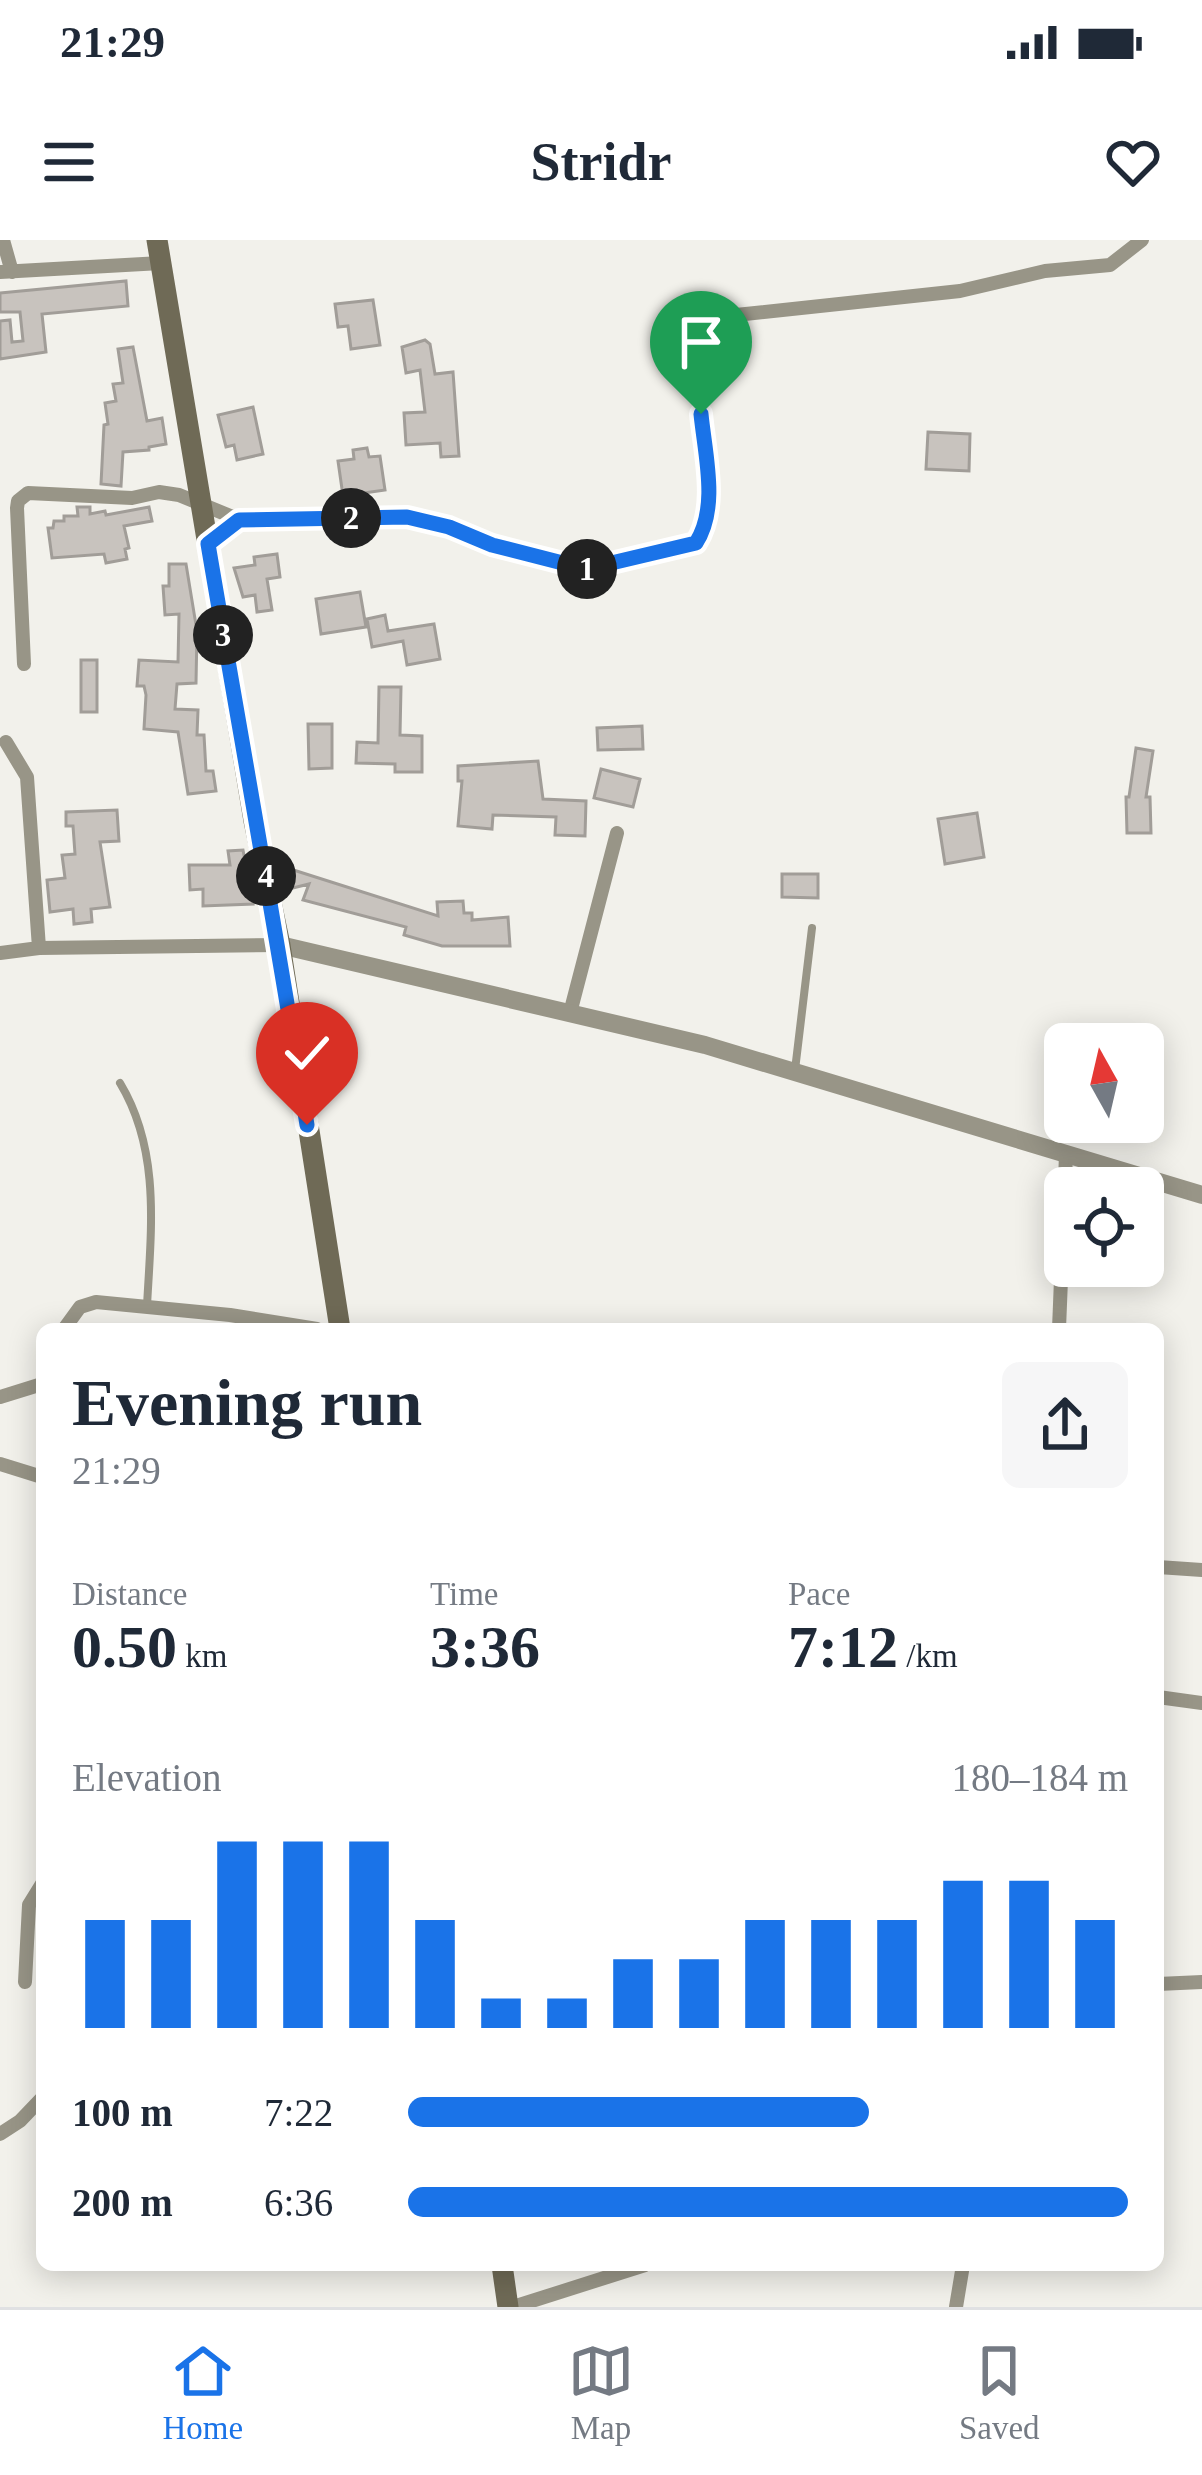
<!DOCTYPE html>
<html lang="en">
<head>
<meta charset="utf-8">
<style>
	:root { --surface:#fff; --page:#f6f6f7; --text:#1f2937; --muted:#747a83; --line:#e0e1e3; --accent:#1a73e8 }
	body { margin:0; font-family:Georgia,serif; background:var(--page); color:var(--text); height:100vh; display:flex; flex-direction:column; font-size:45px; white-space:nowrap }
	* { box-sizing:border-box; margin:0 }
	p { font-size:39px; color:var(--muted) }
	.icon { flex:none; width:66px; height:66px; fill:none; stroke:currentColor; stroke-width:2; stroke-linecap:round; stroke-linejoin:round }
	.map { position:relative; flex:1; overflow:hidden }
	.panel { position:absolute; left:36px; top:1083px; width:1128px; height:948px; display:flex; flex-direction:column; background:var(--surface); border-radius:18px; box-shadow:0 6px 30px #0003 }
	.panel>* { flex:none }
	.needle { width:78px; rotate:352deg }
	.tools { position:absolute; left:1044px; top:783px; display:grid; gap:24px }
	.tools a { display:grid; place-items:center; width:120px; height:120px; border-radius:18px; background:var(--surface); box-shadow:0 6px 30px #0003; font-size:60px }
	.pin { position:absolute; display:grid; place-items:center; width:102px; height:102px; color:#fff; margin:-123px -51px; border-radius:50% 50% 50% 0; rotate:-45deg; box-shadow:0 0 12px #0007 }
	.pin .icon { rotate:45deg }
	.km { position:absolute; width:60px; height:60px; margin:-30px; border-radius:50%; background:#222; color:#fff; font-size:33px; line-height:60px; text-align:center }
	.round { display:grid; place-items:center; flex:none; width:126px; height:126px; border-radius:18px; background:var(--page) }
	.headline { display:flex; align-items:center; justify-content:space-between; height:204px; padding:0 36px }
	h1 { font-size:66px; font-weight:800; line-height:90px }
	.stats { display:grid; grid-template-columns:repeat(3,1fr); gap:18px; height:204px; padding:12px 36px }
	.stats div { display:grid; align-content:center }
	.stats b { font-size:60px; font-weight:800 }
	.stats small { font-size:33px; font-weight:400 }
	.stats p { font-size:33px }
	.chart { height:336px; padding:24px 36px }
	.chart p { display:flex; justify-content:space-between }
	.chart svg { width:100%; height:216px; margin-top:12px; stroke:var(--accent); stroke-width:6 }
	ul { padding:0 36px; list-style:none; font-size:39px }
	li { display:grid; grid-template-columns:192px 144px 1fr; align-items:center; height:90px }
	li i { height:30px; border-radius:15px; background:var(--accent) }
	.status { display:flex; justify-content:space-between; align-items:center; height:84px; padding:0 60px; background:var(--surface); direction:ltr }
	.status svg { height:33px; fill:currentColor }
	header { display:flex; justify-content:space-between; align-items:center; height:156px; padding:0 36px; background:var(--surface); font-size:54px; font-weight:800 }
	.tabs { display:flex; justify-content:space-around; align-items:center; height:168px; border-top:3px solid var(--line); background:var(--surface); font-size:33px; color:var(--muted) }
	.tabs a { display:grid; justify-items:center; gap:6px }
	.tabs .on { color:var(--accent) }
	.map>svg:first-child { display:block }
</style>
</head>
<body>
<div class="status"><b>21:29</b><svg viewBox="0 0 49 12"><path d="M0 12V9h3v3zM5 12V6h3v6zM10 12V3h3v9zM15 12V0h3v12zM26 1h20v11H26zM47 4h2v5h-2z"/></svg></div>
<header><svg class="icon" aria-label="menu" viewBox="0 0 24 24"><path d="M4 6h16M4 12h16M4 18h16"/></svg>Stridr<svg class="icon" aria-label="heart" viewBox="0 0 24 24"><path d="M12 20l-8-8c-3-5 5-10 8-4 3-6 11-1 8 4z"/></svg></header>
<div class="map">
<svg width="1202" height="2067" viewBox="0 0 1202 2067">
	<rect width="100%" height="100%" fill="#f2f1eb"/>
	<!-- building -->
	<path fill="#c8c3be" stroke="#a19d98" stroke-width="3" d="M 126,41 L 128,66 L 42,74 L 46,112 L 0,119 L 0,81 L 10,80 L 12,102 L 23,101 L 20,72 L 0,72 L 0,53 Z
		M 373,60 L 380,105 L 351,109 L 348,86 L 338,87 L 335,64 Z
		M 425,100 L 430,104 L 435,134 L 453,132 L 459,216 L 441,217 L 440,203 L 406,205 L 404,173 L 425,172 L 420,130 L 406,133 L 402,107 Z
		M 133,107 L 147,181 L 162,178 L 166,204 L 149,207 L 149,210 L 123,212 L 121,246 L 101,244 L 104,185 L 108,184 L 105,163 L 116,161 L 113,144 L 123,143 L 118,109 Z
		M 253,167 L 263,214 L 237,220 L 234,205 L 226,207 L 218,175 Z
		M 928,192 L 970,194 L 969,231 L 926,229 Z
		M 367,208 L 369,217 L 380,216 L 385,250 L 343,256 L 338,221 L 354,219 L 353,210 Z
		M 77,267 L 90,267 L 90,274 L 105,271 L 106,275 L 149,267 L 152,281 L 124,286 L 129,308 L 125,309 L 127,319 L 106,323 L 104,314 L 52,318 L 48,288 L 53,288 L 54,281 L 64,281 L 64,276 L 78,276 Z
		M 277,314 L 280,337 L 267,339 L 272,370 L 257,372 L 255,355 L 243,357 L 234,328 L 255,325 L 254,317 Z
		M 169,324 L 186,324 L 197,391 L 196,443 L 177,444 L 175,469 L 198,470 L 197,495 L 204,495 L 206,531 L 213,531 L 216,551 L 188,554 L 178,492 L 144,489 L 146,455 L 144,446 L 137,446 L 139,420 L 178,422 L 179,374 L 165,375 L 163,346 L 169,346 Z
		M 360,352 L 366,387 L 321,394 L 316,359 Z
		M 385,375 L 388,391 L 434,384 L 440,419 L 407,425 L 403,401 L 372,407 L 367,379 Z
		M 81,420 L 97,420 L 97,472 L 81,472 Z
		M 379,447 L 401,447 L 400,495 L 422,496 L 422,532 L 395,532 L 395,524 L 356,523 L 357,502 L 378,503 Z
		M 308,484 L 332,484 L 332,528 L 309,529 Z
		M 642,486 L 643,509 L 598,510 L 597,488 Z
		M 1136,508 L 1153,511 L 1146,557 L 1150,557 L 1151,593 L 1127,593 L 1126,557 L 1129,557 Z
		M 538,521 L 543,559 L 586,561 L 585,596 L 555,595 L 556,577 L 493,575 L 492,589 L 458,586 L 462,541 L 458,541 L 458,526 Z
		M 601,529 L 640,539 L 633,567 L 594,558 Z
		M 117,570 L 119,601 L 100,602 L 110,667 L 91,669 L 92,682 L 74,684 L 73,669 L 50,672 L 47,640 L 65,638 L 62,615 L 75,614 L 73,586 L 66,586 L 66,572 Z
		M 977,573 L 984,617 L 945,624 L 938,579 Z
		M 243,610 L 253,664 L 203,666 L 203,649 L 190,650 L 189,625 L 230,625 L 228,611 Z
		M 284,627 L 438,676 L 437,662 L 463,661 L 464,673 L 472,673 L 472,680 L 508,677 L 510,706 L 442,706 L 404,695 L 406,687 L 303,660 L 309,644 L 289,649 Z
		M 782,634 L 818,634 L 818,658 L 782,657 Z"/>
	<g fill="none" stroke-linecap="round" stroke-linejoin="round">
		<!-- service -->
		<path stroke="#989587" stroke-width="8" d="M 795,830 L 812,688
			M 120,843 C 161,911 151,990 147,1066"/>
		<!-- minor -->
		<path stroke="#989587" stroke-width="14" d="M 3,0 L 12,32
			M 0,32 L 161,23
			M 208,304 L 240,280
			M 24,424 L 17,268 L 18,261 L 28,253 L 132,258 L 159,252 L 179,255 L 240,280 L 407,277 L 449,287 L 492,305 L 586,329 L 696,303 C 731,249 672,117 717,77 L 960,51 L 1045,31 L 1110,25 L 1142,0
			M 6,502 L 27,537 L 39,708
			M 0,713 L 39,708 L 280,705
			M 570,773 L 617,593
			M 64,1089 L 80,1067 L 96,1062 L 230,1075 L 317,1089
			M 1059,1089 L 1066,915
			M 0,1157 L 42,1144
			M 0,1224 L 42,1237
			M 1158,1327 L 1202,1330
			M 1158,1457 L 1202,1463
			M 25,1742 L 29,1665 L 42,1644
			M 1158,1744 L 1202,1742
			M 0,1894 L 20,1881 L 42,1858
			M 513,2067 L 645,2025
			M 956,2067 L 963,2025"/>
		<!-- tertiary -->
		<path stroke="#989587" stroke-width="18" d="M 280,705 L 705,805 L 1202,955"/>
		<!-- secondary -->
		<path stroke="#6f6a56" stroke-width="21" d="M 157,0 L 254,581 L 280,705 L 340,1089
			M 502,2025 L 508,2067"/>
	</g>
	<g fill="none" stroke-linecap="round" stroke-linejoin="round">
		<defs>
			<path id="route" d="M 307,885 C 276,691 241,498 208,304 L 239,280 L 407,277 L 449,287 L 492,305 L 586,329 L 696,303 C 719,267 705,215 701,174"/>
		</defs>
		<!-- route casing -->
		<use href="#route" stroke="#fff" stroke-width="24"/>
		<!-- route -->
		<use href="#route" stroke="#1a73e8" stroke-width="15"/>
	</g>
</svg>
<div class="tools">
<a><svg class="needle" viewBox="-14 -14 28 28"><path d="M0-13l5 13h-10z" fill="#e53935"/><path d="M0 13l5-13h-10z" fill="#747a83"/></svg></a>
<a><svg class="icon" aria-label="locate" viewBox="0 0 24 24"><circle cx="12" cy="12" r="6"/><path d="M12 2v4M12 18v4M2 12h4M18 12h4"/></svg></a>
</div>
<div class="pin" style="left:701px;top:174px;background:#1e9e55"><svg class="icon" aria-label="arrive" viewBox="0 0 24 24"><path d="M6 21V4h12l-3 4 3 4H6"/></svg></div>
<div class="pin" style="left:307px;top:885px;background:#d93025"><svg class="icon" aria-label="check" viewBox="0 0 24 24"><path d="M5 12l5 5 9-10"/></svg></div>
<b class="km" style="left:587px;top:329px">1</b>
<b class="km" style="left:351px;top:278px">2</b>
<b class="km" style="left:223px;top:395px">3</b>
<b class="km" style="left:266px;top:636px">4</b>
<section class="panel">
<div class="headline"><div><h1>Evening run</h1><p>21:29</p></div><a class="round"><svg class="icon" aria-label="share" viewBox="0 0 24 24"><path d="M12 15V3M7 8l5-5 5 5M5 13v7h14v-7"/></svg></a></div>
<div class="stats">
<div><p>Distance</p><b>0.50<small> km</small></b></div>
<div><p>Time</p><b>3:36</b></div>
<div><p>Pace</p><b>7:12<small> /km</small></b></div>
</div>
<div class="chart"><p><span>Elevation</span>180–184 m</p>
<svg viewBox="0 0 160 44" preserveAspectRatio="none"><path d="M5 44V22M15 44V22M25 44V6M35 44V6M45 44V6M55 44V22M65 44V38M75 44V38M85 44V30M95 44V30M105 44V22M115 44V22M125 44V22M135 44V14M145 44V14M155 44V22"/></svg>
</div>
<ul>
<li><b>100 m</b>7:22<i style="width:64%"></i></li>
<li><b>200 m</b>6:36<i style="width:100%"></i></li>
</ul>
</section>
</div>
<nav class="tabs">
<a class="on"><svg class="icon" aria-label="home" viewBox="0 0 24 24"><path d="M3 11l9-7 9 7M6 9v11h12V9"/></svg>Home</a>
<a><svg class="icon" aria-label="map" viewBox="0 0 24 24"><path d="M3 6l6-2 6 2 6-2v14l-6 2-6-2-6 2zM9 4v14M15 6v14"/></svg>Map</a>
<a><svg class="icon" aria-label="saved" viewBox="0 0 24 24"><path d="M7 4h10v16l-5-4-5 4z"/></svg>Saved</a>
</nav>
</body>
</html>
